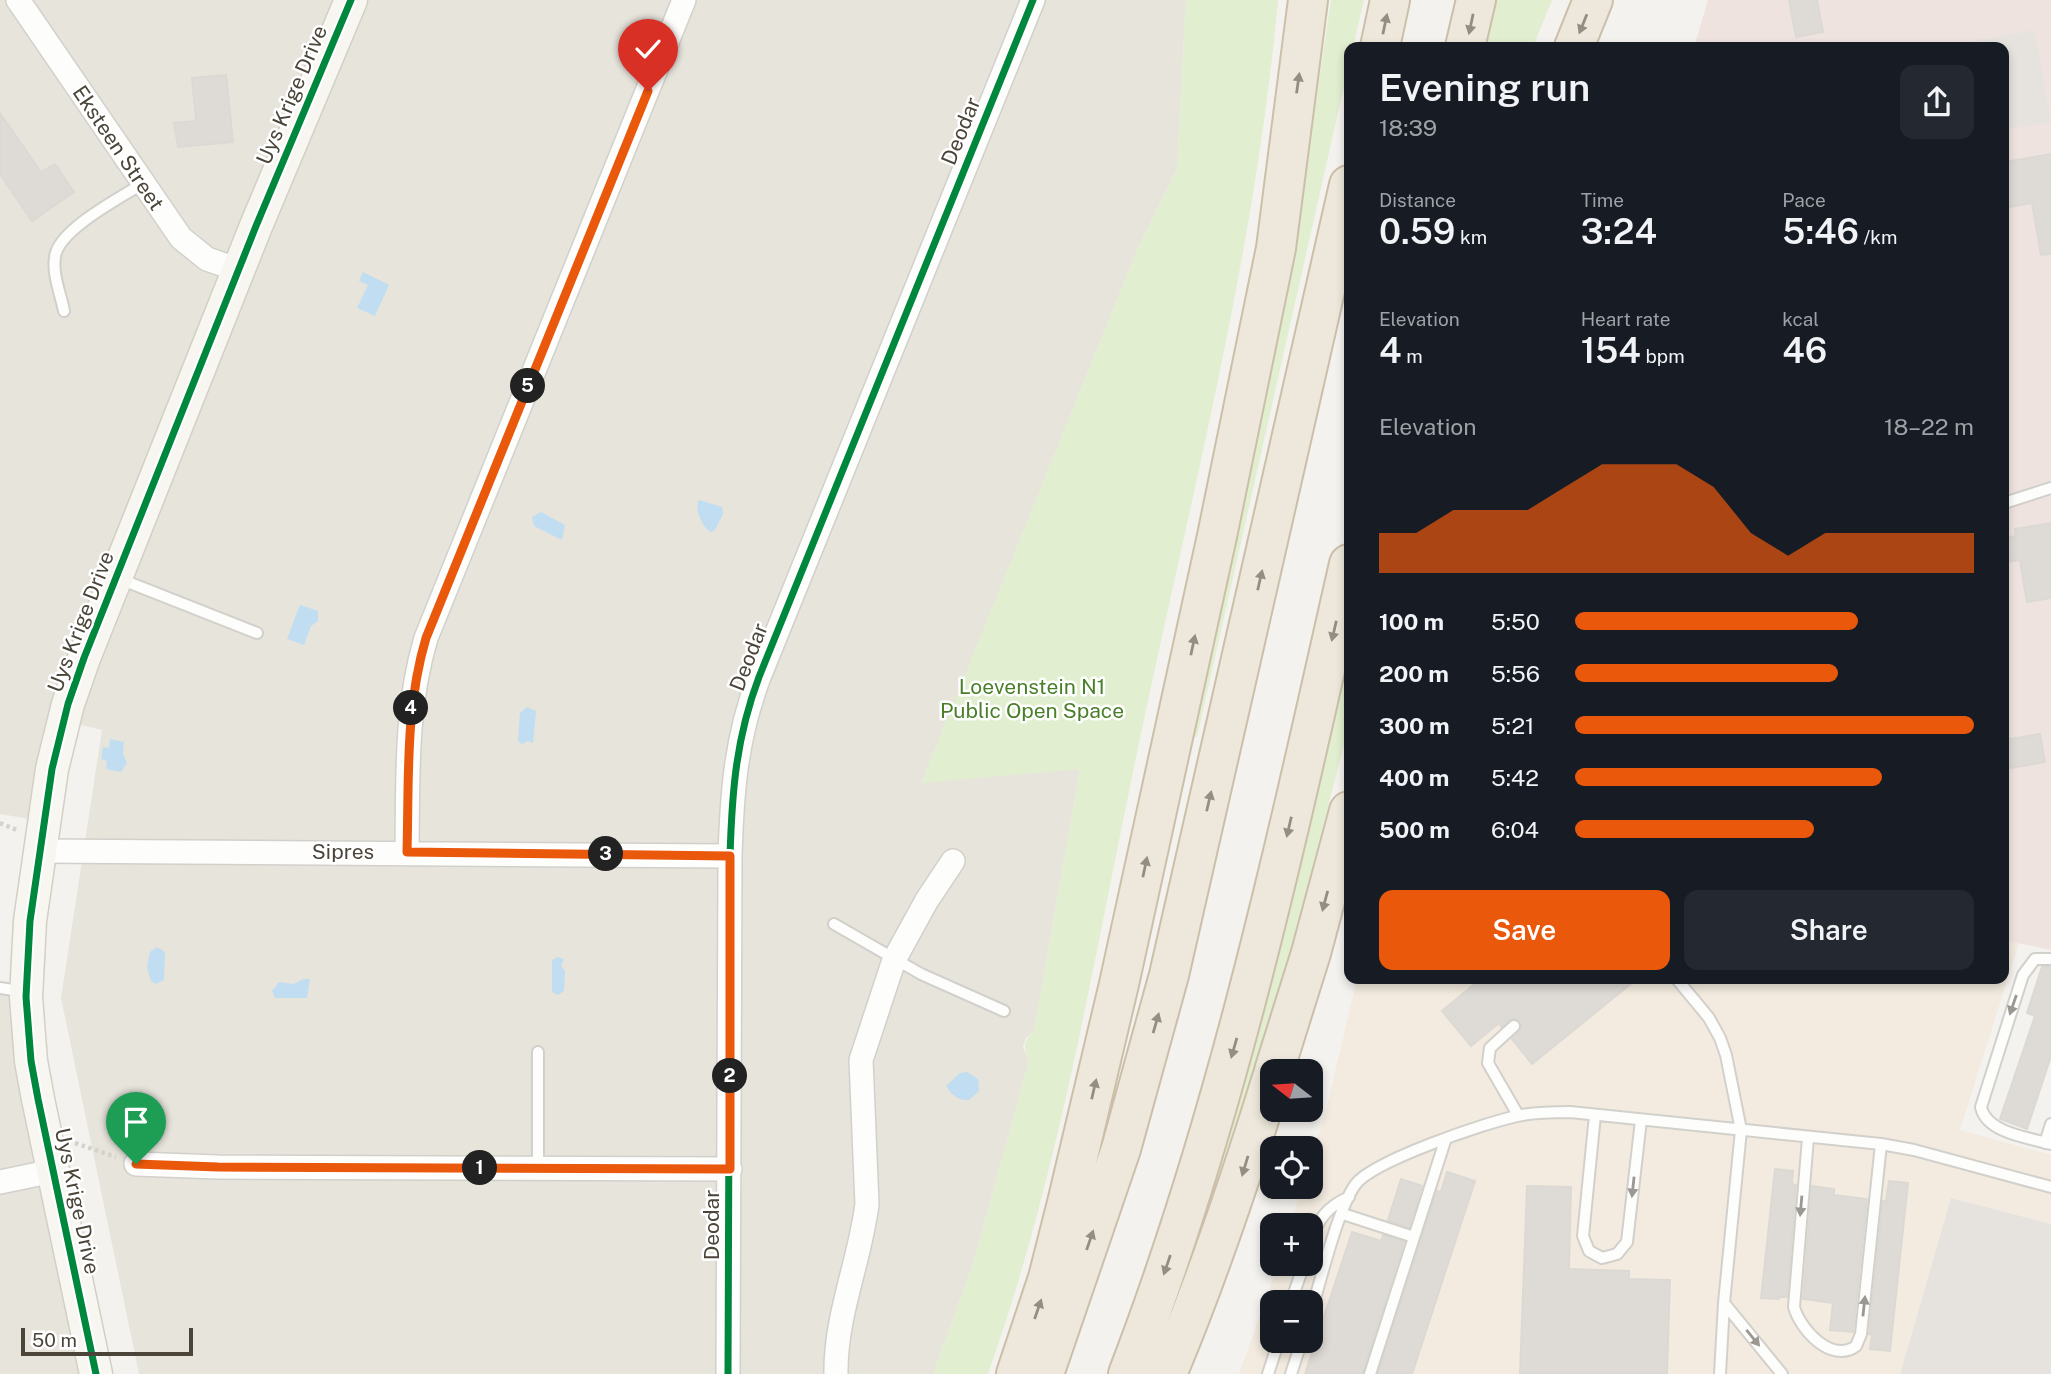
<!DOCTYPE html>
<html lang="en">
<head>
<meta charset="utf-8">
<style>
	:root { --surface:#171b24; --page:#242831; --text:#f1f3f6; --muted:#9ea1a6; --accent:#ea580c }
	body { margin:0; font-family:"Public Sans",sans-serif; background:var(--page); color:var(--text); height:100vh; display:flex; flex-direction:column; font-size:26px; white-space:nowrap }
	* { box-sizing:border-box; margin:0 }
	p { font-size:23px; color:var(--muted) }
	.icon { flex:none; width:38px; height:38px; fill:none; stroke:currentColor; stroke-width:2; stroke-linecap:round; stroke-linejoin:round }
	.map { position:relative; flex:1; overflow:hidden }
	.panel { position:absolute; left:1344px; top:42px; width:665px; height:942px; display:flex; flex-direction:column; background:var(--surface); border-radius:14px; box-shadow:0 4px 10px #0003 }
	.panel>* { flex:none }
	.needle { width:46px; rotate:287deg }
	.fabs { position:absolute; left:1260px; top:1059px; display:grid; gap:14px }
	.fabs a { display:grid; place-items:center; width:63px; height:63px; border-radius:14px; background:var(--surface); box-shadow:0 4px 10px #0003; font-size:35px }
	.scale { position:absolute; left:21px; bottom:18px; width:172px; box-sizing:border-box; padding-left:7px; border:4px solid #4b4439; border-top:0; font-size:19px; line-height:24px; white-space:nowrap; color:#4b4439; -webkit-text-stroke:5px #fff; paint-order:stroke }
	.pin { position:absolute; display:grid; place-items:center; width:60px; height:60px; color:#fff; margin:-72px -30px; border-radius:50% 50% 50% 0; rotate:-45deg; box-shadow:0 0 7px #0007 }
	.pin .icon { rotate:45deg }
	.km { position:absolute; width:35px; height:35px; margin:-18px; border-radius:50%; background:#222; color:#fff; font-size:19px; line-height:35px; text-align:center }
	.round { display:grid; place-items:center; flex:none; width:74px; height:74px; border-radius:14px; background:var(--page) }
	.headline { display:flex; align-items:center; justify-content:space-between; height:119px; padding:0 35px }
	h1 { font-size:38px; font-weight:600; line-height:52px }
	.stats { display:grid; grid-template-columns:repeat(3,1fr); gap:10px; height:119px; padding:7px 35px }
	.stats div { display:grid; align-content:center }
	.stats b { font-size:35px; font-weight:600 }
	.stats small { font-size:19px; font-weight:400 }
	.stats p { font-size:19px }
	.chart { height:196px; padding:14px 35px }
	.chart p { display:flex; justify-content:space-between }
	.chart svg { width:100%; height:126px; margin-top:7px; fill:var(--accent); opacity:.7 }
	.cta { display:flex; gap:14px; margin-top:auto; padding:14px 35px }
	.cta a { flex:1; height:80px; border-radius:14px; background:var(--accent); color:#fff; font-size:28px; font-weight:600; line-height:80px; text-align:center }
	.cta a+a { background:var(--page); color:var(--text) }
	ul { padding:0 35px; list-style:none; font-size:23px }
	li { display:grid; grid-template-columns:112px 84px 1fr; align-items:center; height:52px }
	li i { height:18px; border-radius:9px; background:var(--accent) }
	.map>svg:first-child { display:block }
</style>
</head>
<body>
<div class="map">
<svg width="2051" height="1374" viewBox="0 0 2051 1374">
	<rect width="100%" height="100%" fill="#f4f2ee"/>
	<!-- residential -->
	<path fill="#e7e4dc" d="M 0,0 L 1186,0 L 1177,169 L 1138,248 L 922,782 L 1080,769 L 1034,1031 L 1026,1038 L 1023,1047 L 1029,1061 L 973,1264 L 933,1374 L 139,1374 L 61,998 L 102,730 L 61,720 L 41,821 L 0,814 Z
		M 0,984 L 23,989 L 94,1374 L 0,1374 Z"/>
	<!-- commercial -->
	<path fill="#f3ebdf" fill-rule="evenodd" d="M 2004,940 L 2019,943 L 1960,1130 L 2051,1155 L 2051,1224 L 1951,1198 L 1900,1374 L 1239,1374 L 1278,1264 L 1311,1264 L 1311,1225 L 1290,1225 L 1302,1187 L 1311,1186 L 1311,1159 L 1326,1111 L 1357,978 L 2004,978 ZM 1272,1302 L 1311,1302 L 1311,1340 L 1272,1340 Z"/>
	<!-- industrial -->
	<path fill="#e6e2de" d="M 1951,1198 L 2051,1224 L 2051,1374 L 1900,1374 Z"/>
	<!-- medical -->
	<path fill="#eee3df" d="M 1708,0 L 2051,0 L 2051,950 L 2004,940 L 2004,47 L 1694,47 Z"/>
	<!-- green -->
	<path fill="#e1eecf" d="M 1186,0 L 1278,0 C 1256,246 1193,488 1142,729 C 1095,948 1063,1162 988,1374 L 933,1374 L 973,1264 L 1029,1061 C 1024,1047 1022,1042 1034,1031 L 1080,769 L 921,783 L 1138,248 L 1177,169 Z
		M 1331,0 L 1364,0 L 1353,47 L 1349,47 L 1349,64 L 1197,737 L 1188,735 L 1303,189 Z
		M 1494,0 L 1552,0 L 1533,47 L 1483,47 Z
		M 1349,639 L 1349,726 L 1277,1002 L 1206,1232 L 1201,1231 C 1262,1036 1304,838 1349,639 Z"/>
	<!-- parking -->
	<path fill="#e6e3df" d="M 2035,30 L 2051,122 L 2004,130 L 2004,47 L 1941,47 Z"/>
	<!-- water -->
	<path fill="#c0ddf1" d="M 363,272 L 389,285 L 375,316 L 357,308 L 368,285 L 359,281 Z
		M 699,500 L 722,507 L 723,514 L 715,530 L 711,532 C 702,528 694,508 699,500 Z
		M 541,512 L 565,525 L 562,540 L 534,526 L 532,517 Z
		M 300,605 L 318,611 L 318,621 L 311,626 L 304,645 L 287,639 Z
		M 527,707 L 536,711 L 533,743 L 528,741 L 522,744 L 518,741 L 520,713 Z
		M 110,739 L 124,742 L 123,754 L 127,763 L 121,772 L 106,769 L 107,761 L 101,759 L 103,747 L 109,748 Z
		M 157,947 L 165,952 L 164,980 L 156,984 L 151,981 L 147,967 L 150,952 Z
		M 558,957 L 564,959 L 561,966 L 565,971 L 564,991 L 558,995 L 552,992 L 552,960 Z
		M 303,979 L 310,979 L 307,998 L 275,998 L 272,991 L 279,982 L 294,984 Z
		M 967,1072 L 978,1079 L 979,1091 L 969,1100 C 958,1101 951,1094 946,1086 L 960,1073 Z"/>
	<!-- building -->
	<path fill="#dedbd6" stroke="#dcd9d4" stroke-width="2" d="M 1789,0 L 1817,0 L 1823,32 L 1796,37 Z
		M 226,75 L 233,142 L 178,147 L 174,123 L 196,121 L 192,78 Z
		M 0,113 L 41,172 L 55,164 L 74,192 L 32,221 L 0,174 Z
		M 2051,154 L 2051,254 L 2041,255 L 2032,203 L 2004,208 L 2004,162 Z
		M 2051,523 L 2051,598 L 2027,602 L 2020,560 L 2004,562 L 2004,538 L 2016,536 L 2015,529 Z
		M 2040,734 L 2045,762 L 2004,769 L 2004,740 Z
		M 2042,967 L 2051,967 L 2051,1056 L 2027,1129 L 2000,1119 L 2035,1016 L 2027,1013 Z
		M 1482,978 L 1638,978 L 1532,1064 L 1512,1039 L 1522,1028 L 1517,1019 L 1509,1020 L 1501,1027 L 1499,1023 L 1471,1046 L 1442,1011 Z
		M 1775,1169 L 1793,1171 L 1792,1184 L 1796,1185 L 1787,1297 L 1779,1297 L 1779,1299 L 1761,1298 Z
		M 1447,1172 L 1475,1181 L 1412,1374 L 1378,1374 L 1437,1191 L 1441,1192 Z
		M 1401,1179 L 1422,1186 L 1409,1227 L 1388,1220 Z
		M 1889,1181 L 1908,1183 L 1890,1351 L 1870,1349 L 1872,1335 L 1869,1334 L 1883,1201 L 1886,1201 Z
		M 1527,1186 L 1571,1187 L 1569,1269 L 1629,1271 L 1629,1279 L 1670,1280 L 1667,1374 L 1520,1374 Z
		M 1812,1186 L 1834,1189 L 1834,1195 L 1867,1199 L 1853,1332 L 1830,1330 L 1833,1303 L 1803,1299 Z
		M 1352,1232 L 1381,1241 L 1383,1235 L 1404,1242 L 1362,1374 L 1305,1374 Z"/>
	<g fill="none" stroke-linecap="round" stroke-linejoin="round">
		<defs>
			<path id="lane" d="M 64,311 C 61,295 52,274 55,257 C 58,230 120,198 142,184
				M 2004,503 L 2051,488
				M 120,579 L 257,633
				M 834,924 L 921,974 L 1004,1011
				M 2051,959 L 2035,959 L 2023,975 L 1981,1107 C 1986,1133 2030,1138 2051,1144
				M 1676,978 L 1709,1018 L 1720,1038 L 1726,1055 L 1741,1130 L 1724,1303 L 1720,1374
				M 0,988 L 25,992
				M 1514,1026 L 1490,1048 L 1488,1063 L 1518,1115
				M 538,1052 L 538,1168
				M 1595,1115 L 1583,1236 L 1589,1251 L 1602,1258 L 1617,1254 L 1627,1242 L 1641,1120
				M 1808,1138 L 1794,1307 C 1800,1329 1831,1364 1856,1346 L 1861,1334 L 1881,1144
				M 2045,1143 L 2051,1124
				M 1343,1214 L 1414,1237
				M 1311,1241 C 1318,1219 1327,1207 1349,1197
				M 1291,1302 L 1304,1264
				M 1724,1303 L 1782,1374
				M 1311,1312 C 1321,1280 1337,1211 1355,1185 C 1372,1161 1485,1123 1517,1116 C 1534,1112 1553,1112 1570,1112 L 1881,1144 L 1914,1150 L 2051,1187
				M 1268,1374 L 1279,1340
				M 1291,1374 L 1302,1340
				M 1370,1374 L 1445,1141"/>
			<path id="street" d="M 18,0 L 181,238 L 207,259 L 239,270
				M 40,851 L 730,856
				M 407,852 C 408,780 405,708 426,638 L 684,0
				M 136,1164 L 218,1167 L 730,1169
				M 0,1182 L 53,1171
				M 728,1374 L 730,856 C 732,791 736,738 759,677 L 1033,0
				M 836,1374 C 835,1316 860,1261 867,1204 L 861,1060 L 894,960 L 927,900 L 953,861"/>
			<path id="secondary" d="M 96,1374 L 38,1099 L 31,1061 L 26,997 L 30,921 L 52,769 L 68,704 L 84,658 L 256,226 L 351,0"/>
			<path id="highway" d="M 1380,47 L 1390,0
				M 1465,47 L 1476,0
				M 1574,47 L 1593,0
				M 1274,1071 L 1311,953 L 1349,811
				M 1016,1374 L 1048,1278 L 1067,1203 L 1119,984 L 1217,536 L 1276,248 L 1308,0
				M 1044,1374 L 1121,1149 L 1169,975 L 1349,185
				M 1128,1374 C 1229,1112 1287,837 1349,564
				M 1167,1374 C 1208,1277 1241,1178 1272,1078"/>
		</defs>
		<!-- lane casing -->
		<use href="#lane" stroke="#d2d0cb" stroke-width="14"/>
		<!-- street casing -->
		<use href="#street" stroke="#d2d0cb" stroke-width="26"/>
		<!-- secondary casing -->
		<use href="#secondary" stroke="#d3cfc5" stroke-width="35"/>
		<!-- highway casing -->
		<use href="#highway" stroke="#ccbfa9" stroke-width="42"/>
		<!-- path -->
		<path stroke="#d3d2cc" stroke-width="4.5" stroke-dasharray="3.5 3.5" stroke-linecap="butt" d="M 0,823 L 19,831
			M 75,1143 L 116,1157"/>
		<!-- lane -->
		<use href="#lane" stroke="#fdfdfc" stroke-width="10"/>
		<!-- street -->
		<use href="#street" stroke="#fdfdfc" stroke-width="23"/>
		<!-- secondary -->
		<use href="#secondary" stroke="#f7f6f1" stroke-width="32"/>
		<!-- highway -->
		<use href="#highway" stroke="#ede8db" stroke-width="38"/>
		<defs>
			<path id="cycleway" d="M 96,1374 L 38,1099 L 31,1061 L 26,997 L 30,921 L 52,769 L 68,704 L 84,658 L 256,226 L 351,0
				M 728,1374 L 730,856 C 732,791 736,738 759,677 L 1033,0"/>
		</defs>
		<!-- cycleway casing -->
		<use href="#cycleway" stroke="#fff" stroke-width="11"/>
		<!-- cycleway -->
		<use href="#cycleway" stroke="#00873e" stroke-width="7"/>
	</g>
	<!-- one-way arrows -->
	<defs><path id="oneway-solid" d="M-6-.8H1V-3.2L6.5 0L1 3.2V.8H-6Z" transform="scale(1.75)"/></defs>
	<g fill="#948e82">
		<use href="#oneway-solid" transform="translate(1385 24) rotate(-78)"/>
		<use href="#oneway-solid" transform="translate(1471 24) rotate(102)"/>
		<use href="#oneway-solid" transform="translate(1583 24) rotate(112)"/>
		<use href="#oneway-solid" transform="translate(1298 83) rotate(-82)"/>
		<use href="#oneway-solid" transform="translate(1260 580) rotate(-77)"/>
		<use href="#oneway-solid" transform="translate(1334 631) rotate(103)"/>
		<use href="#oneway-solid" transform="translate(1193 645) rotate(-78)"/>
		<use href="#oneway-solid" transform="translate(1209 801) rotate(-77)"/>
		<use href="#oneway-solid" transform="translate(1289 827) rotate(103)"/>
		<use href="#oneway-solid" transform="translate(1145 867) rotate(-78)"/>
		<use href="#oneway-solid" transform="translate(1325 901) rotate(105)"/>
		<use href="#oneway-solid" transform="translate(1156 1023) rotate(-74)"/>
		<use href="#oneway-solid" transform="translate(1234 1048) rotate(106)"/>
		<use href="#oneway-solid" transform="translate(1094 1089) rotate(-77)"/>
		<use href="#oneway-solid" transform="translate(1245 1166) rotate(107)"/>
		<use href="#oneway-solid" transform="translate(1090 1240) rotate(-71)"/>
		<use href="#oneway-solid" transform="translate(1167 1265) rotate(109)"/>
		<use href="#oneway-solid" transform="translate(1038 1309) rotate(-71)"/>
	</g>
	<g fill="#9b9791">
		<use href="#oneway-solid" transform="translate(2013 1005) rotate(109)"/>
		<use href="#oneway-solid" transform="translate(1633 1187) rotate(96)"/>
		<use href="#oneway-solid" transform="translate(1801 1206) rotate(95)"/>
		<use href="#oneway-solid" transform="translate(1864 1306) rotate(-84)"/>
		<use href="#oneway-solid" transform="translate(1753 1338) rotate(51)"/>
	</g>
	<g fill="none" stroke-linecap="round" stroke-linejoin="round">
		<defs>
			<path id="route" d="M 136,1164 L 218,1167 L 730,1169 L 730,856 L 407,852 C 409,780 405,708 426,638 L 648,91"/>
		</defs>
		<!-- route casing -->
		<use href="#route" stroke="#fff" stroke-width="14"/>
		<!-- route -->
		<use href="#route" stroke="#ea580c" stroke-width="9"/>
	</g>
	<g text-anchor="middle" stroke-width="5" stroke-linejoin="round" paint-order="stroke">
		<!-- street labels -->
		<g font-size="21" fill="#4b4439" stroke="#fff">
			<text transform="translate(292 95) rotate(-67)" y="7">Uys Krige Drive</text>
			<text transform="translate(961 131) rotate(-68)" y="7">Deodar</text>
			<text transform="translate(118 148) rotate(56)" y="7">Eksteen Street</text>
			<text transform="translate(81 622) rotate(-69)" y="7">Uys Krige Drive</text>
			<text transform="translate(749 657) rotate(-69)" y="7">Deodar</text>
			<text x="343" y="859">Sipres</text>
			<text transform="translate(77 1201) rotate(78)" y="7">Uys Krige Drive</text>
			<text transform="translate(712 1225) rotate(-90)" y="7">Deodar</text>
		</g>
		<!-- park labels -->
		<g font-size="21" fill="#4a7f2a" stroke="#fff">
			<text x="1032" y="694">Loevenstein N1<tspan x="1032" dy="24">Public Open Space</tspan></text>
		</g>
	</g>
</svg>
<div class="fabs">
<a><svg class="needle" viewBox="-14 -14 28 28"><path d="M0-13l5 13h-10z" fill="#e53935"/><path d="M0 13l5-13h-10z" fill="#9ea1a6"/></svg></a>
<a><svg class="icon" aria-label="locate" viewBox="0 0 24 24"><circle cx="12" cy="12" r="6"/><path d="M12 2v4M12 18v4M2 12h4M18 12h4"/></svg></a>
<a>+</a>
<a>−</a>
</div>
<div class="scale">50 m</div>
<div class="pin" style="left:136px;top:1164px;background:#1e9e55"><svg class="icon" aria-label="arrive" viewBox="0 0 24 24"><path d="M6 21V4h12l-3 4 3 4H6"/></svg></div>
<div class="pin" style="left:648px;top:91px;background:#d93025"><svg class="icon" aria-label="check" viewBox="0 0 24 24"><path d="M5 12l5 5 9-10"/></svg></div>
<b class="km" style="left:480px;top:1168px">1</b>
<b class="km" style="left:730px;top:1076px">2</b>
<b class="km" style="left:606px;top:854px">3</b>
<b class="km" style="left:411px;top:708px">4</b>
<b class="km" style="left:528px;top:386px">5</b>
<section class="panel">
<div class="headline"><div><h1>Evening run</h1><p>18:39</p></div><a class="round"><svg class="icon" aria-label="share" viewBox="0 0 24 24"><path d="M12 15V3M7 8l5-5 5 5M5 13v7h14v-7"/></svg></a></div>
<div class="stats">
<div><p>Distance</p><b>0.59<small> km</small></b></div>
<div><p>Time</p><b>3:24</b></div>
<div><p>Pace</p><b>5:46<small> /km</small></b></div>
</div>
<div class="stats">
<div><p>Elevation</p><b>4<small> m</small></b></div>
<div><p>Heart rate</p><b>154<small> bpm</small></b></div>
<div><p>kcal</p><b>46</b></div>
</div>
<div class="chart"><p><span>Elevation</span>18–22 m</p>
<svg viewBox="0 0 160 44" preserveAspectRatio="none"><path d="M0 44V30L10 30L20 22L30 22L40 22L50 14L60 6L70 6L80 6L90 14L100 30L110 38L120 30L130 30L140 30L150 30L160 30V44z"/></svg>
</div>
<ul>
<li><b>100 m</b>5:50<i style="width:71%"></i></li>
<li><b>200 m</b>5:56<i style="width:66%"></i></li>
<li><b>300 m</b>5:21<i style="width:100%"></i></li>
<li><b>400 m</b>5:42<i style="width:77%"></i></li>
<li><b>500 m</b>6:04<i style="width:60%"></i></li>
</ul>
<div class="cta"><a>Save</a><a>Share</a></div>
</section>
</div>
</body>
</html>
